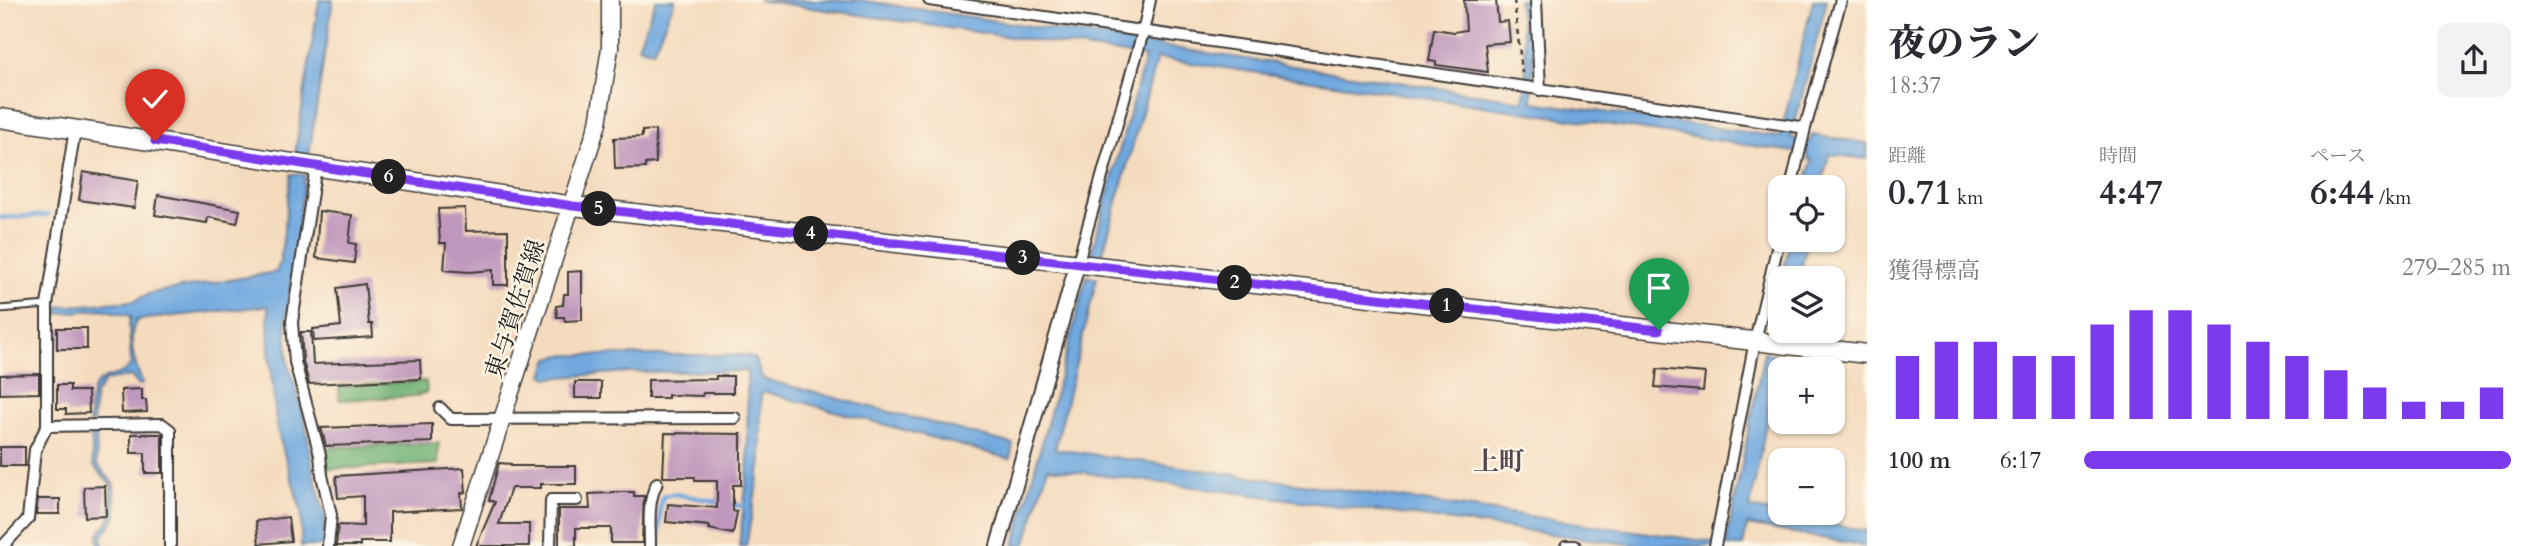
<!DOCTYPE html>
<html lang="ja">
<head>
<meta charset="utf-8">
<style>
	:root { --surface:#fff; --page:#f2f2f3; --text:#2b2b33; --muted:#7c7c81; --accent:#7c3aed }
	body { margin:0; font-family:Cardo,"Noto Serif JP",serif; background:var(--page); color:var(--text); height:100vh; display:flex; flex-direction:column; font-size:26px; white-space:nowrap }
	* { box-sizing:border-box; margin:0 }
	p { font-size:23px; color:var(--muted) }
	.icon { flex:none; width:38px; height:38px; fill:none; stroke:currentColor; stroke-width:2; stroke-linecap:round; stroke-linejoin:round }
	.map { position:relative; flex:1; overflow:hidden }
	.panel { display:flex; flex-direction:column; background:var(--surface); width:665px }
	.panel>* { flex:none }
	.controls { position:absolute; left:1768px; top:175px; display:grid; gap:14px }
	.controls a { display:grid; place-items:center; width:77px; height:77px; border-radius:14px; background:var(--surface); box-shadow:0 2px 5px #0004; font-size:35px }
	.pin { position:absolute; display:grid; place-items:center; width:60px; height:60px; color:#fff; margin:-72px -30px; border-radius:50% 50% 50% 0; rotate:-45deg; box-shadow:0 0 7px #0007 }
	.pin .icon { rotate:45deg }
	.km { position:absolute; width:35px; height:35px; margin:-18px; border-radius:50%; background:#222; color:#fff; font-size:19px; line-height:35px; text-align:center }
	.round { display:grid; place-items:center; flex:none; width:74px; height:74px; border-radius:14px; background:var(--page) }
	.headline { display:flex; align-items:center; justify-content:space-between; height:119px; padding:0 21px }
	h1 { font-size:38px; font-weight:800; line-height:52px }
	.figures { display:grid; grid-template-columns:repeat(3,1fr); gap:10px; height:119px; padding:7px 21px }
	.figures div { display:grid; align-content:center }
	.figures b { font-size:35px; font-weight:800 }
	.figures small { font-size:19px; font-weight:400 }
	.figures p { font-size:19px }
	.chart { height:196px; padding:14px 21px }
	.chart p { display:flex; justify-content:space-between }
	.chart svg { width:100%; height:126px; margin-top:7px; stroke:var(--accent); stroke-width:6 }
	ul { padding:0 21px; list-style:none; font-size:23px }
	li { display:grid; grid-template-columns:112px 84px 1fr; align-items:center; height:52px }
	li i { height:18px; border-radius:9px; background:var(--accent) }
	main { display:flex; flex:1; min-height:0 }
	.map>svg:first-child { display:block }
</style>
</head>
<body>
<main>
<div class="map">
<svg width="1867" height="546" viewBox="0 0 1867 546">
	<rect width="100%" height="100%" fill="#fcf5e5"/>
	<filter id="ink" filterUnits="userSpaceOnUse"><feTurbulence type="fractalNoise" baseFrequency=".0143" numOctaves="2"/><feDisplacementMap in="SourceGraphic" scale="14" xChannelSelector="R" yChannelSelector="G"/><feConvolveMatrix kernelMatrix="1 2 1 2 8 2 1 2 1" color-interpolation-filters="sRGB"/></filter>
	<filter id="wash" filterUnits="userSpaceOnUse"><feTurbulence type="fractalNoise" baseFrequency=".00686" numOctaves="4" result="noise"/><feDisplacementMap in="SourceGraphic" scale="28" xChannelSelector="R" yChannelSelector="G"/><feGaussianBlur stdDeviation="1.57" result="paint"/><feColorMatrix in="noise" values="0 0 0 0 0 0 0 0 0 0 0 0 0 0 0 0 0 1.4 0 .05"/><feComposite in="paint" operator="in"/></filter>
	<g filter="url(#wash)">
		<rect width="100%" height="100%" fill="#f5dbbe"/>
		<!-- forest -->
		<path fill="#72b274" stroke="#476748" stroke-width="2" d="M 426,381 L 427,392 L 416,396 L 339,400 L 339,386 Z
			M 439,443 L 438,464 L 327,469 L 323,448 Z"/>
		<!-- water -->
		<path fill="#70a8df" stroke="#46627e" stroke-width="2" d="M 319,0 L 333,0 L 309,155 L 295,153 Z
			M 656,0 L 675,0 L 653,51 L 638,46 Z
			M 758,0 L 859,0 L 1523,101 C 1530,67 1523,33 1518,0 L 1530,0 L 1533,32 L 1532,102 L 1780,137 L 1813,0 L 1827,0 L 1791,138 L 1810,142 L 1812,135 L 1867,143 L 1867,159 L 1829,154 L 1821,187 L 1805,187 L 1812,160 L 1808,159 L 1808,154 L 1157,58 L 1102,256 L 1091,254 L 1145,57 Z
			M 291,174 L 305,175 L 286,320 L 288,362 L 305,420 L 313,471 L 325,516 L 323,546 L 301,546 L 301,511 L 277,429 L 269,352 L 268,306 L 137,320 C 126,337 135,367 143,384 L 138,385 L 131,376 L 105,381 L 95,395 L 93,423 L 89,423 C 90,413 90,402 92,393 C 98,371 124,380 131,363 L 129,326 L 131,316 L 101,309 L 57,314 L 57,307 L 134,301 L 151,293 L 276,272 L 280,262 Z
			M 1791,240 L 1808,240 L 1799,278 L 1781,278 Z
			M 1087,276 L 1097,278 L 1055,449 L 1726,544 L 1764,352 L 1779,355 L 1750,508 L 1867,531 L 1867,546 L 1747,525 L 1743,546 L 1643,546 L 1048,468 L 1025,546 L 1014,546 Z
			M 562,355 L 747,355 L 754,358 L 763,379 L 1013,444 L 1010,459 L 765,392 L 761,395 L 761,462 L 746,546 L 739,546 L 748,469 L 747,371 L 630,372 L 548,378 L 543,375 L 549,358 Z
			M 91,432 L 96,432 L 97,464 L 114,484 L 116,517 L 102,537 L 103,546 L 99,546 L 98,535 L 111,517 L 111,485 L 93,465 Z"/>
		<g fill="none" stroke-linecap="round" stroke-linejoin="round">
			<!-- stream -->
			<path stroke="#70a8df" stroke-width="4.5" d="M 0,218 L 48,215
				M 730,504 L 749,507
				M 659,546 L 660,508 L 663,496 L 674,494 L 721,502"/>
		</g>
		<g id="blocks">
			<!-- building -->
			<path fill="#bf97bc" d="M 1464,0 L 1496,0 L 1498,22 L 1508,21 L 1510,42 L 1485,44 L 1488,72 L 1436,65 L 1436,62 L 1429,61 L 1434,29 L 1454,32 L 1466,30 Z
				M 655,130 L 656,163 L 645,164 L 645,168 L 615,169 L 614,138 L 642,137 L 642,131 Z
				M 83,172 L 138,181 L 134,208 L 79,200 Z
				M 158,195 L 240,210 L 237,223 L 208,217 L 207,223 L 155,215 Z
				M 465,208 L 466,231 L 508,230 L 508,285 L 493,285 L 493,270 L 469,272 L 444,270 L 446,243 L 440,243 L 438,209 Z
				M 319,211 L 352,215 L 349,243 L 356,244 L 354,263 L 316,258 Z
				M 582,271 L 582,320 L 565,321 L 564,317 L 557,317 L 556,306 L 563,305 L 564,294 L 568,294 L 568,272 Z
				M 365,284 L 369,324 L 372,324 L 373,337 L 314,341 L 313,329 L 341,326 L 337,288 Z
				M 57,328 L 87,328 L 87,349 L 57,349 Z
				M 301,332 L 311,332 L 313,364 L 420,360 L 421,379 L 309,384 L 303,361 Z
				M 1657,369 L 1705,373 L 1703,391 L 1655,387 Z
				M 39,374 L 39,393 L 0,394 L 0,375 Z
				M 716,376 L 733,376 L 733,393 L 703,393 L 702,396 L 668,395 L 668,398 L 648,398 L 648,380 L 716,379 Z
				M 575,382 L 601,382 L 601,398 L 575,398 Z
				M 57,385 L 70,385 L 70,391 L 88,391 L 89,413 L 66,414 L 66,409 L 57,409 Z
				M 142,389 L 142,400 L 146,400 L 147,412 L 122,413 L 121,390 Z
				M 432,424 L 432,442 L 326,446 L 321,428 Z
				M 665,433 L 741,434 L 741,485 L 733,485 L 733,511 L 737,512 L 733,534 L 709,529 L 710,526 L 666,522 L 668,504 L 717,508 L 717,481 L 695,481 L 695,477 L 663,477 Z
				M 131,434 L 162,434 L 162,473 L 145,473 L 145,453 L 131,453 Z
				M 0,447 L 25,447 L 25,466 L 0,466 Z
				M 499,463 L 511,464 L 511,466 L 576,466 L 576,484 L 541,484 L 541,488 L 511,488 L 499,524 L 529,524 L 529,546 L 476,546 L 495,502 L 489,500 Z
				M 464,468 L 466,492 L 461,493 L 462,508 L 390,512 L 390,542 L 360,542 L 360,546 L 336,546 L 338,525 L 363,526 L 363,496 L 338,498 L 336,476 Z
				M 105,486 L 106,516 L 85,517 L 84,487 Z
				M 612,492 L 634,492 L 634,496 L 644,496 L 642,543 L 611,543 L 611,528 L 576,528 L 576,546 L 559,546 L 559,509 L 590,509 L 589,494 L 612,493 Z
				M 38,499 L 60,499 L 60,514 L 36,514 Z
				M 288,517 L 291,541 L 259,544 L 256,521 Z"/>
		</g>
	</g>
	<g filter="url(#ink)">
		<use href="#blocks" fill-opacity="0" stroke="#3d3934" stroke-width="2"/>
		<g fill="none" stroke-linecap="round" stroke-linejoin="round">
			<defs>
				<path id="service" d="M 0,309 L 47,305"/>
				<path id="minor" d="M 929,0 L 1800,127
					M 1536,0 L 1540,90
					M 316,166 L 292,322 L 295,362 L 320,455 L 322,475 L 331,515 L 328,546
					M 1791,187 L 1805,128 L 1841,0
					M 1077,265 L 1143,32 L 1150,0
					M 440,408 L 451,419 L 735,418
					M 47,426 L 162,424 L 170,430 L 170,546
					M 3,546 L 28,519 L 35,450 L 47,426 L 47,305 L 75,129
					M 550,546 L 551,500 L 577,500
					M 650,546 C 650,525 647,502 657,483
					M 1566,546 L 1575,546
					M 1715,546 L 1755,341 L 1780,236"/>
				<path id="tertiary" d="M 998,546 L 1077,265"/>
				<path id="secondary" d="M 461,546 L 598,123 L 610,48 L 610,0"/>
				<path id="primary" d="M 0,118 L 573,206 L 1867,354"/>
			</defs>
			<!-- service casing -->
			<use href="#service" stroke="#3d3934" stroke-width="9"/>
			<!-- minor casing -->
			<use href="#minor" stroke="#3d3934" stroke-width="14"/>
			<!-- tertiary casing -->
			<use href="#tertiary" stroke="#3d3934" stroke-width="18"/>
			<!-- secondary casing -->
			<use href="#secondary" stroke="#3d3934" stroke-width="19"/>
			<!-- primary casing -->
			<use href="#primary" stroke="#3d3934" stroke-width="21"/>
			<!-- path -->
			<path stroke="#3d3934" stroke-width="2.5" stroke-dasharray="5 5" stroke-linecap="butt" d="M 1514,0 L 1522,73"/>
			<!-- service -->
			<use href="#service" stroke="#fff" stroke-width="5"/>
			<!-- minor -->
			<use href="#minor" stroke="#fff" stroke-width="10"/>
			<!-- tertiary -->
			<use href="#tertiary" stroke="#fff" stroke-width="14"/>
			<!-- secondary -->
			<use href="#secondary" stroke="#fff" stroke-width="16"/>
			<!-- primary -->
			<use href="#primary" stroke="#fff" stroke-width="18"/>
		</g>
	</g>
	<g fill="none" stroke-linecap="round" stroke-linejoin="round" filter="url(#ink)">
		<defs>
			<path id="route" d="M 155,141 L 573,206 L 1659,330"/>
		</defs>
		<!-- route casing -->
		<use href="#route" stroke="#fff" stroke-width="14"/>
		<!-- route -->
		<use href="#route" stroke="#7c3aed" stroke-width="9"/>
	</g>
	<g text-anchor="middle" stroke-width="5" stroke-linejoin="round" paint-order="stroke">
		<!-- street labels -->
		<g font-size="24" fill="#1c1c1c" stroke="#fcf5e5">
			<text transform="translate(515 309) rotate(-72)" y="8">東与賀佐賀線</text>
		</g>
		<!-- neighbourhood labels -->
		<g font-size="26" font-weight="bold" fill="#554754" stroke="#fcf5e5">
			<text x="1499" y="470">上町</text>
		</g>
	</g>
</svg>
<div class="controls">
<a><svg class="icon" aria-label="locate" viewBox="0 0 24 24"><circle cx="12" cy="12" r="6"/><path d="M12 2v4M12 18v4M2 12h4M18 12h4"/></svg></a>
<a><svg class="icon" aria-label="layers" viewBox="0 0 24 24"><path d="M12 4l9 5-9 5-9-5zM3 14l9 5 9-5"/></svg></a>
<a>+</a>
<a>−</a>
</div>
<div class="pin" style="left:1659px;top:330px;background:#1e9e55"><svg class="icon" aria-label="arrive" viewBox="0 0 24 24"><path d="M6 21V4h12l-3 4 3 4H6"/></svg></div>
<div class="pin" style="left:155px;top:141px;background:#d93025"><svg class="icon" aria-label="check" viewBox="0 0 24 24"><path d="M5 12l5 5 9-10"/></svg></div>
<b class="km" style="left:1447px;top:306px">1</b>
<b class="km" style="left:1235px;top:283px">2</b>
<b class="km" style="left:1023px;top:258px">3</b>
<b class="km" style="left:811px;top:234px">4</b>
<b class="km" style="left:599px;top:209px">5</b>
<b class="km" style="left:389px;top:177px">6</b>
</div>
<section class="panel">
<div class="headline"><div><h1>夜のラン</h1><p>18:37</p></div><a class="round"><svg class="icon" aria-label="share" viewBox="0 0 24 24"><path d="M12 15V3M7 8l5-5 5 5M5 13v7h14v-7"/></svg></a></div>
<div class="figures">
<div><p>距離</p><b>0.71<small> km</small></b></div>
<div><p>時間</p><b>4:47</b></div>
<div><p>ペース</p><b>6:44<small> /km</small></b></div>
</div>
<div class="chart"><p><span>獲得標高</span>279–285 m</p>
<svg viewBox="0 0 160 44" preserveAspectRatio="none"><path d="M5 44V22M15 44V17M25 44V17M35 44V22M45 44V22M55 44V11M65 44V6M75 44V6M85 44V11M95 44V17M105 44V22M115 44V27M125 44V33M135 44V38M145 44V38M155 44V33"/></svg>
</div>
<ul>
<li><b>100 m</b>6:17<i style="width:100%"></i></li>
</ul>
</section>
</main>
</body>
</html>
